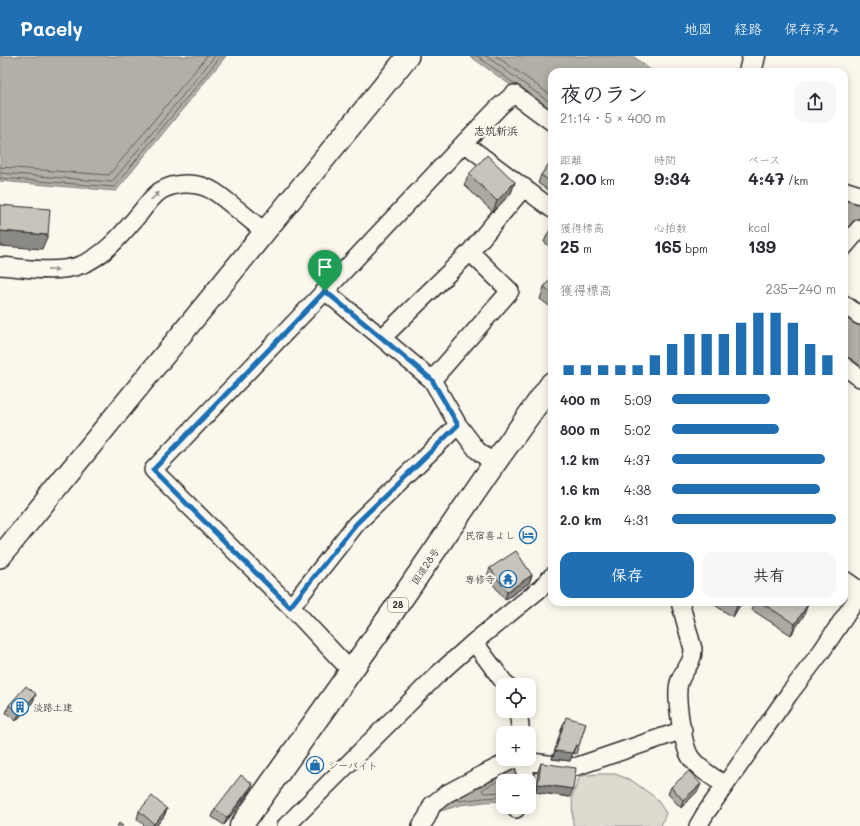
<!DOCTYPE html>
<html lang="ja">
<head>
<meta charset="utf-8">
<style>
	:root { --surface:#fff; --page:#f7f7f7; --text:#2b2b33; --muted:#7c7c81; --accent:#1f6fb2 }
	body { margin:0; font-family:Mali,"Klee One",sans-serif; background:var(--page); color:var(--text); height:100vh; display:flex; flex-direction:column; font-size:15px; white-space:nowrap }
	* { box-sizing:border-box; margin:0 }
	p { font-size:13px; color:var(--muted) }
	.icon { flex:none; width:22px; height:22px; fill:none; stroke:currentColor; stroke-width:2; stroke-linecap:round; stroke-linejoin:round }
	.map { position:relative; flex:1; overflow:hidden }
	.sheet { position:absolute; left:548px; top:12px; width:300px; height:538px; display:flex; flex-direction:column; background:var(--surface); border-radius:12px; box-shadow:0 2px 10px #0003 }
	.sheet>* { flex:none }
	.buttons { position:absolute; left:496px; top:622px; display:grid; gap:8px }
	.buttons a { display:grid; place-items:center; width:40px; height:40px; border-radius:8px; background:var(--surface); box-shadow:0 2px 10px #0003; font-size:20px }
	.pin { position:absolute; display:grid; place-items:center; width:34px; height:34px; color:#fff; margin:-41px -17px; border-radius:50% 50% 50% 0; rotate:-45deg; box-shadow:0 0 4px #0007 }
	.pin .icon { rotate:45deg }
	.round { display:grid; place-items:center; flex:none; width:42px; height:42px; border-radius:12px; background:var(--page) }
	.summary { display:flex; align-items:center; justify-content:space-between; height:68px; padding:0 12px }
	h1 { font-size:22px; font-weight:800; line-height:30px }
	.figures { display:grid; grid-template-columns:repeat(3,1fr); gap:6px; height:68px; padding:4px 12px }
	.figures div { display:grid; align-content:center }
	.figures b { font-size:17px; font-weight:800 }
	.figures small { font-size:11px; font-weight:400 }
	.figures p { font-size:11px }
	.chart { height:112px; padding:8px 12px }
	.chart p { display:flex; justify-content:space-between }
	.chart svg { width:100%; height:72px; margin-top:4px; stroke:var(--accent); stroke-width:6 }
	.cta { display:flex; gap:8px; margin-top:auto; padding:8px 12px }
	.cta a { flex:1; height:46px; border-radius:12px; background:var(--accent); color:#fff; font-size:16px; font-weight:800; line-height:46px; text-align:center }
	.cta a+a { background:var(--page); color:var(--text) }
	ul { padding:0 12px; list-style:none; font-size:13px }
	li { display:grid; grid-template-columns:64px 48px 1fr; align-items:center; height:30px }
	li i { height:10px; border-radius:5px; background:var(--accent) }
	header { display:flex; align-items:center; gap:24px; box-sizing:border-box; height:56px; padding:0 20px; background:var(--accent); color:#fff }
	header strong { font-size:19px }
	nav { display:flex; gap:22px; margin-inline-start:auto; font-size:14px }
	.map>svg:first-child { display:block }
</style>
</head>
<body>
<header>
<strong>Pacely</strong>
<nav><a>地図</a><a>経路</a><a>保存済み</a></nav>
</header>
<div class="map">
<svg width="860" height="770" viewBox="0 0 860 770">
	<rect width="100%" height="100%" fill="#fbf7ec"/>
	<filter id="ink" filterUnits="userSpaceOnUse"><feTurbulence type="fractalNoise" baseFrequency=".025" numOctaves="2"/><feDisplacementMap in="SourceGraphic" scale="8" xChannelSelector="R" yChannelSelector="G"/><feConvolveMatrix kernelMatrix="1 2 1 2 8 2 1 2 1" color-interpolation-filters="sRGB"/></filter>
	<g filter="url(#ink)">
		<!-- green -->
		<path fill="#dddad0" stroke="#84827e" d="M 598,718 L 615,718 L 631,724 L 656,742 L 666,757 L 661,770 L 573,770 L 572,741 L 580,720 Z"/>
		<!-- water -->
		<path fill="#b1afa7" stroke="#7b7a75" d="M 0,0 L 226,0 L 116,135 L 0,125 Z
			M 470,0 L 633,0 L 653,16 L 552,16 L 552,59 Z
			M 844,139 L 860,145 L 860,177 L 844,172 Z
			M 844,255 L 860,266 L 860,309 L 844,298 Z
			M 511,711 L 517,712 L 521,725 L 503,725 L 503,745 L 485,746 L 460,749 L 435,757 L 435,753 Z"/>
		<g fill="none" stroke-linecap="round" stroke-linejoin="round">
			<!-- shore -->
			<path stroke="#61605d" stroke-width="1" d="M 477,0 L 516,29
				M 486,0 L 552,48
				M 496,0 L 552,40
				M 0,111 L 109,119 L 207,0
				M 0,117 L 112,126 L 215,0
				M 0,122 L 114,131 L 221,0
				M 503,736 L 484,737 L 482,734 L 483,733 L 503,722 L 510,721 L 512,725
				M 457,743 L 459,745 L 484,742 L 503,741"/>
			<defs>
				<path id="minor" d="M 464,87 L 552,153
					M 844,134 L 860,139
					M 844,191 L 860,172
					M 0,210 C 27,212 55,218 81,209 C 106,199 123,177 140,157 C 146,149 152,141 160,135 C 177,125 199,126 215,136 C 221,140 227,145 232,149 C 243,158 254,167 265,176
					M 325,235 L 382,282 L 432,324 L 458,369 L 477,394 L 494,408
					M 844,248 L 860,260
					M 382,282 L 470,196 L 524,131
					M 844,310 L 860,322
					M 432,324 L 510,235 L 470,196
					M 680,546 L 693,593 C 693,609 683,613 679,627 C 675,641 683,691 691,702 C 700,714 713,721 725,729
					M 291,551 L 356,468 L 458,369
					M 474,586 L 506,629
					M 351,615 L 291,551 L 153,414 L 325,235 L 464,87 L 500,50 L 514,38 L 552,66
					M 518,655 L 520,670 L 519,677
					M 521,703 L 523,705 L 572,711 L 578,710 L 683,674
					M 523,705 L 525,713 L 525,725
					M 516,753 L 517,751
					M 286,770 L 436,620 L 474,586 L 541,532 L 552,520
					M 421,770 L 427,761 L 432,749 L 446,738 L 476,722 L 514,703
					M 698,770 L 705,758 L 789,638 L 821,596 L 860,538"/>
				<path id="tertiary" d="M 0,501 L 408,0
					M 844,526 L 860,537"/>
				<path id="trunk" d="M 750,16 L 754,0
					M 241,770 L 392,557 L 494,408 L 552,327"/>
			</defs>
			<!-- minor casing -->
			<use href="#minor" stroke="#2b2b2b" stroke-width="20"/>
			<!-- tertiary casing -->
			<use href="#tertiary" stroke="#2b2b2b" stroke-width="24"/>
			<!-- trunk casing -->
			<use href="#trunk" stroke="#2b2b2b" stroke-width="25"/>
			<!-- minor -->
			<use href="#minor" stroke="#fbf7ec" stroke-width="17"/>
			<!-- tertiary -->
			<use href="#tertiary" stroke="#fbf7ec" stroke-width="21"/>
			<!-- trunk -->
			<use href="#trunk" stroke="#fbf7ec" stroke-width="22"/>
		</g>
		<!-- wall -->
		<path fill="#aba9a2" stroke="#2b2b2b" d="M 552,104 L 552,137 L 538,127 L 541,119 Z
			M 469,118 L 515,126 L 511,137 L 493,156 L 464,129 Z
			M 552,171 L 552,192 L 544,186 L 547,179 Z
			M 552,221 L 552,252 L 540,243 L 544,231 Z
			M 552,435 L 552,443 L 549,441 Z
			M 490,512 L 532,519 L 529,527 L 505,544 L 487,520 Z
			M 717,546 L 742,546 L 733,561 L 716,550 Z
			M 755,546 L 805,546 L 804,559 L 791,579 L 752,554 Z
			M 33,646 L 16,665 L 6,657 L 9,649 Z
			M 586,667 L 576,698 L 573,697 L 570,705 L 552,703 L 563,668 Z
			M 541,707 L 570,741 L 535,736 L 538,715 Z
			M 253,728 L 250,735 L 224,769 L 212,761 L 215,753 Z
			M 671,731 L 698,735 L 681,752 L 668,738 Z
			M 167,753 L 164,760 L 156,770 L 145,770 L 137,763 L 139,755 Z"/>
		<!-- shaded-wall -->
		<path fill="#8b8984" stroke="#2b2b2b" d="M 515,126 L 511,137 L 493,156 L 497,145 Z
			M 0,175 L 48,179 L 42,193 L 0,190 Z
			M 532,519 L 529,527 L 505,544 L 507,536 Z
			M 739,546 L 742,546 L 733,561 L 737,549 Z
			M 808,548 L 804,559 L 791,579 L 795,568 Z
			M 36,638 L 33,646 L 16,665 L 19,658 Z
			M 576,689 L 570,705 L 552,703 L 555,695 Z
			M 253,728 L 250,735 L 224,769 L 227,762 Z
			M 538,728 L 573,733 L 570,741 L 535,736 Z
			M 701,728 L 698,735 L 681,752 L 683,744 Z
			M 167,753 L 164,760 L 156,770 L 153,770 L 154,768 Z"/>
		<!-- building -->
		<path fill="#c7c4bc" stroke="#2b2b2b" d="M 487,99 L 515,126 L 497,145 L 469,118 Z
			M 552,104 L 552,127 L 541,119 Z
			M 0,149 L 50,153 L 48,179 L 0,175 Z
			M 552,171 L 552,182 L 547,179 Z
			M 552,221 L 552,237 L 544,231 Z
			M 516,495 L 532,519 L 507,536 L 490,512 Z
			M 731,546 L 739,546 L 737,549 Z
			M 760,546 L 805,546 L 808,548 L 795,568 Z
			M 26,630 L 36,638 L 19,658 L 9,649 Z
			M 566,661 L 586,667 L 579,690 L 576,689 L 572,697 L 555,695 Z
			M 541,707 L 576,712 L 573,733 L 538,728 Z
			M 689,715 L 701,728 L 683,744 L 671,731 Z
			M 241,719 L 253,728 L 227,762 L 215,753 Z
			M 152,740 L 167,753 L 154,768 L 139,755 Z
			M 119,767 L 123,770 L 117,770 Z"/>
		<!-- one-way arrows -->
		<defs><path id="oneway-solid" d="M-6-.8H1V-3.2L6.5 0L1 3.2V.8H-6Z"/></defs>
		<g fill="#93918c">
			<use href="#oneway-solid" transform="translate(155 140) rotate(-43)"/>
			<use href="#oneway-solid" transform="translate(53 214) rotate(-1)"/>
		</g>
	</g>
	<g fill="none" stroke-linecap="round" stroke-linejoin="round" filter="url(#ink)">
		<defs>
			<path id="route" d="M 325,235 L 382,282 L 432,324 L 458,369 L 356,468 L 290,551 L 153,414 Z"/>
		</defs>
		<!-- route casing -->
		<use href="#route" stroke="#fff" stroke-width="8"/>
		<!-- route -->
		<use href="#route" stroke="#1f6fb2" stroke-width="5"/>
	</g>
	<!-- icons -->
	<defs>
		<symbol id="hotel-ring" viewBox="-11 -11 22 22"><circle r="9.5" fill="#fbf7ec" stroke="#1f6fb2" stroke-width="1.5"/><path d="M-6-4.5h1.5V1H6V5H4.5V3h-9V5H-6ZM-4 0a1.8 1.8 0 1 1 3.6 0ZM.5 0V-2.5h3Q6-2.5 6 0Z" fill="#1f6fb2"/></symbol>
		<symbol id="temple-ring" viewBox="-11 -11 22 22"><circle r="9.5" fill="#fbf7ec" stroke="#1f6fb2" stroke-width="1.5"/><path d="M0-6L5-2H3V0L6.5 2.5H4V6H1.5V3h-3V6H-4V2.5H-6.5L-3 0V-2H-5Z" fill="#1f6fb2"/></symbol>
		<symbol id="building-ring" viewBox="-11 -11 22 22"><circle r="9.5" fill="#fbf7ec" stroke="#1f6fb2" stroke-width="1.5"/><path d="M-4-6H4V6H1V3H-1V6H-4ZM-2.5-4.3h1.7v1.8h-1.7ZM.8-4.3h1.7v1.8H.8ZM-2.5-1h1.7V.8h-1.7ZM.8-1h1.7V.8H.8Z" fill="#1f6fb2"/></symbol>
		<symbol id="shop-ring" viewBox="-11 -11 22 22"><circle r="9.5" fill="#fbf7ec" stroke="#1f6fb2" stroke-width="1.5"/><path d="M-5-2.5h2.3a2.7 3.5 0 0 1 5.4 0H5L5.5 6h-11ZM-1.5-2.5h3a1.5 2.3 0 0 0-3 0Z" fill="#1f6fb2"/></symbol>
	</defs>
	<g fill-rule="evenodd">
		<use href="#hotel-ring" x="518" y="469" width="20" height="20"/>
		<use href="#temple-ring" x="498" y="513" width="20" height="20"/>
		<use href="#building-ring" x="10" y="641" width="20" height="20"/>
		<use href="#shop-ring" x="305" y="699" width="20" height="20"/>
	</g>
	<g text-anchor="middle" stroke-width="4" stroke-linejoin="round" paint-order="stroke">
		<!-- shield labels -->
		<rect fill="#fbf7ec" stroke="#696865" stroke-width="1" x="388" y="542" width="20" height="14" rx="3"/>
		<g font-size="9" font-weight="bold" fill="#2b2b2b">
			<text x="398" y="552">28</text>
		</g>
		<!-- poi labels -->
		<g font-size="10" fill="#2b2b2b" stroke="#fbf7ec" text-anchor="end">
			<text x="515" y="483">民宿喜よし</text>
			<text x="495" y="527">専修寺</text>
			<text x="33" y="655" text-anchor="start">淡路土建</text>
			<text x="328" y="713" text-anchor="start">シーバイト</text>
		</g>
		<!-- street labels -->
		<g font-size="10" fill="#2b2b2b" stroke="#fbf7ec">
			<text transform="translate(425 510) rotate(-56)" y="4">国道28号</text>
		</g>
		<!-- neighbourhood labels -->
		<g font-size="11" font-weight="bold" fill="#2b2b2b" stroke="#fbf7ec">
			<text x="496" y="79">志筑新浜</text>
		</g>
	</g>
</svg>
<div class="buttons">
<a><svg class="icon" aria-label="locate" viewBox="0 0 24 24"><circle cx="12" cy="12" r="6"/><path d="M12 2v4M12 18v4M2 12h4M18 12h4"/></svg></a>
<a>+</a>
<a>−</a>
</div>
<div class="pin" style="left:325px;top:235px;background:#1e9e55"><svg class="icon" aria-label="arrive" viewBox="0 0 24 24"><path d="M6 21V4h12l-3 4 3 4H6"/></svg></div>
<section class="sheet">
<div class="summary"><div><h1>夜のラン</h1><p>21:14 · 5 × 400 m</p></div><a class="round"><svg class="icon" aria-label="share" viewBox="0 0 24 24"><path d="M12 15V3M7 8l5-5 5 5M5 13v7h14v-7"/></svg></a></div>
<div class="figures">
<div><p>距離</p><b>2.00<small> km</small></b></div>
<div><p>時間</p><b>9:34</b></div>
<div><p>ペース</p><b>4:47<small> /km</small></b></div>
</div>
<div class="figures">
<div><p>獲得標高</p><b>25<small> m</small></b></div>
<div><p>心拍数</p><b>165<small> bpm</small></b></div>
<div><p>kcal</p><b>139</b></div>
</div>
<div class="chart"><p><span>獲得標高</span>235–240 m</p>
<svg viewBox="0 0 160 44" preserveAspectRatio="none"><path d="M5 44V38M15 44V38M25 44V38M35 44V38M45 44V38M55 44V32M65 44V25M75 44V19M85 44V19M95 44V19M105 44V12M115 44V6M125 44V6M135 44V12M145 44V25M155 44V32"/></svg>
</div>
<ul>
<li><b>400 m</b>5:09<i style="width:60%"></i></li>
<li><b>800 m</b>5:02<i style="width:65%"></i></li>
<li><b>1.2 km</b>4:37<i style="width:93%"></i></li>
<li><b>1.6 km</b>4:38<i style="width:90%"></i></li>
<li><b>2.0 km</b>4:31<i style="width:100%"></i></li>
</ul>
<div class="cta"><a>保存</a><a>共有</a></div>
</section>
</div>
</body>
</html>
